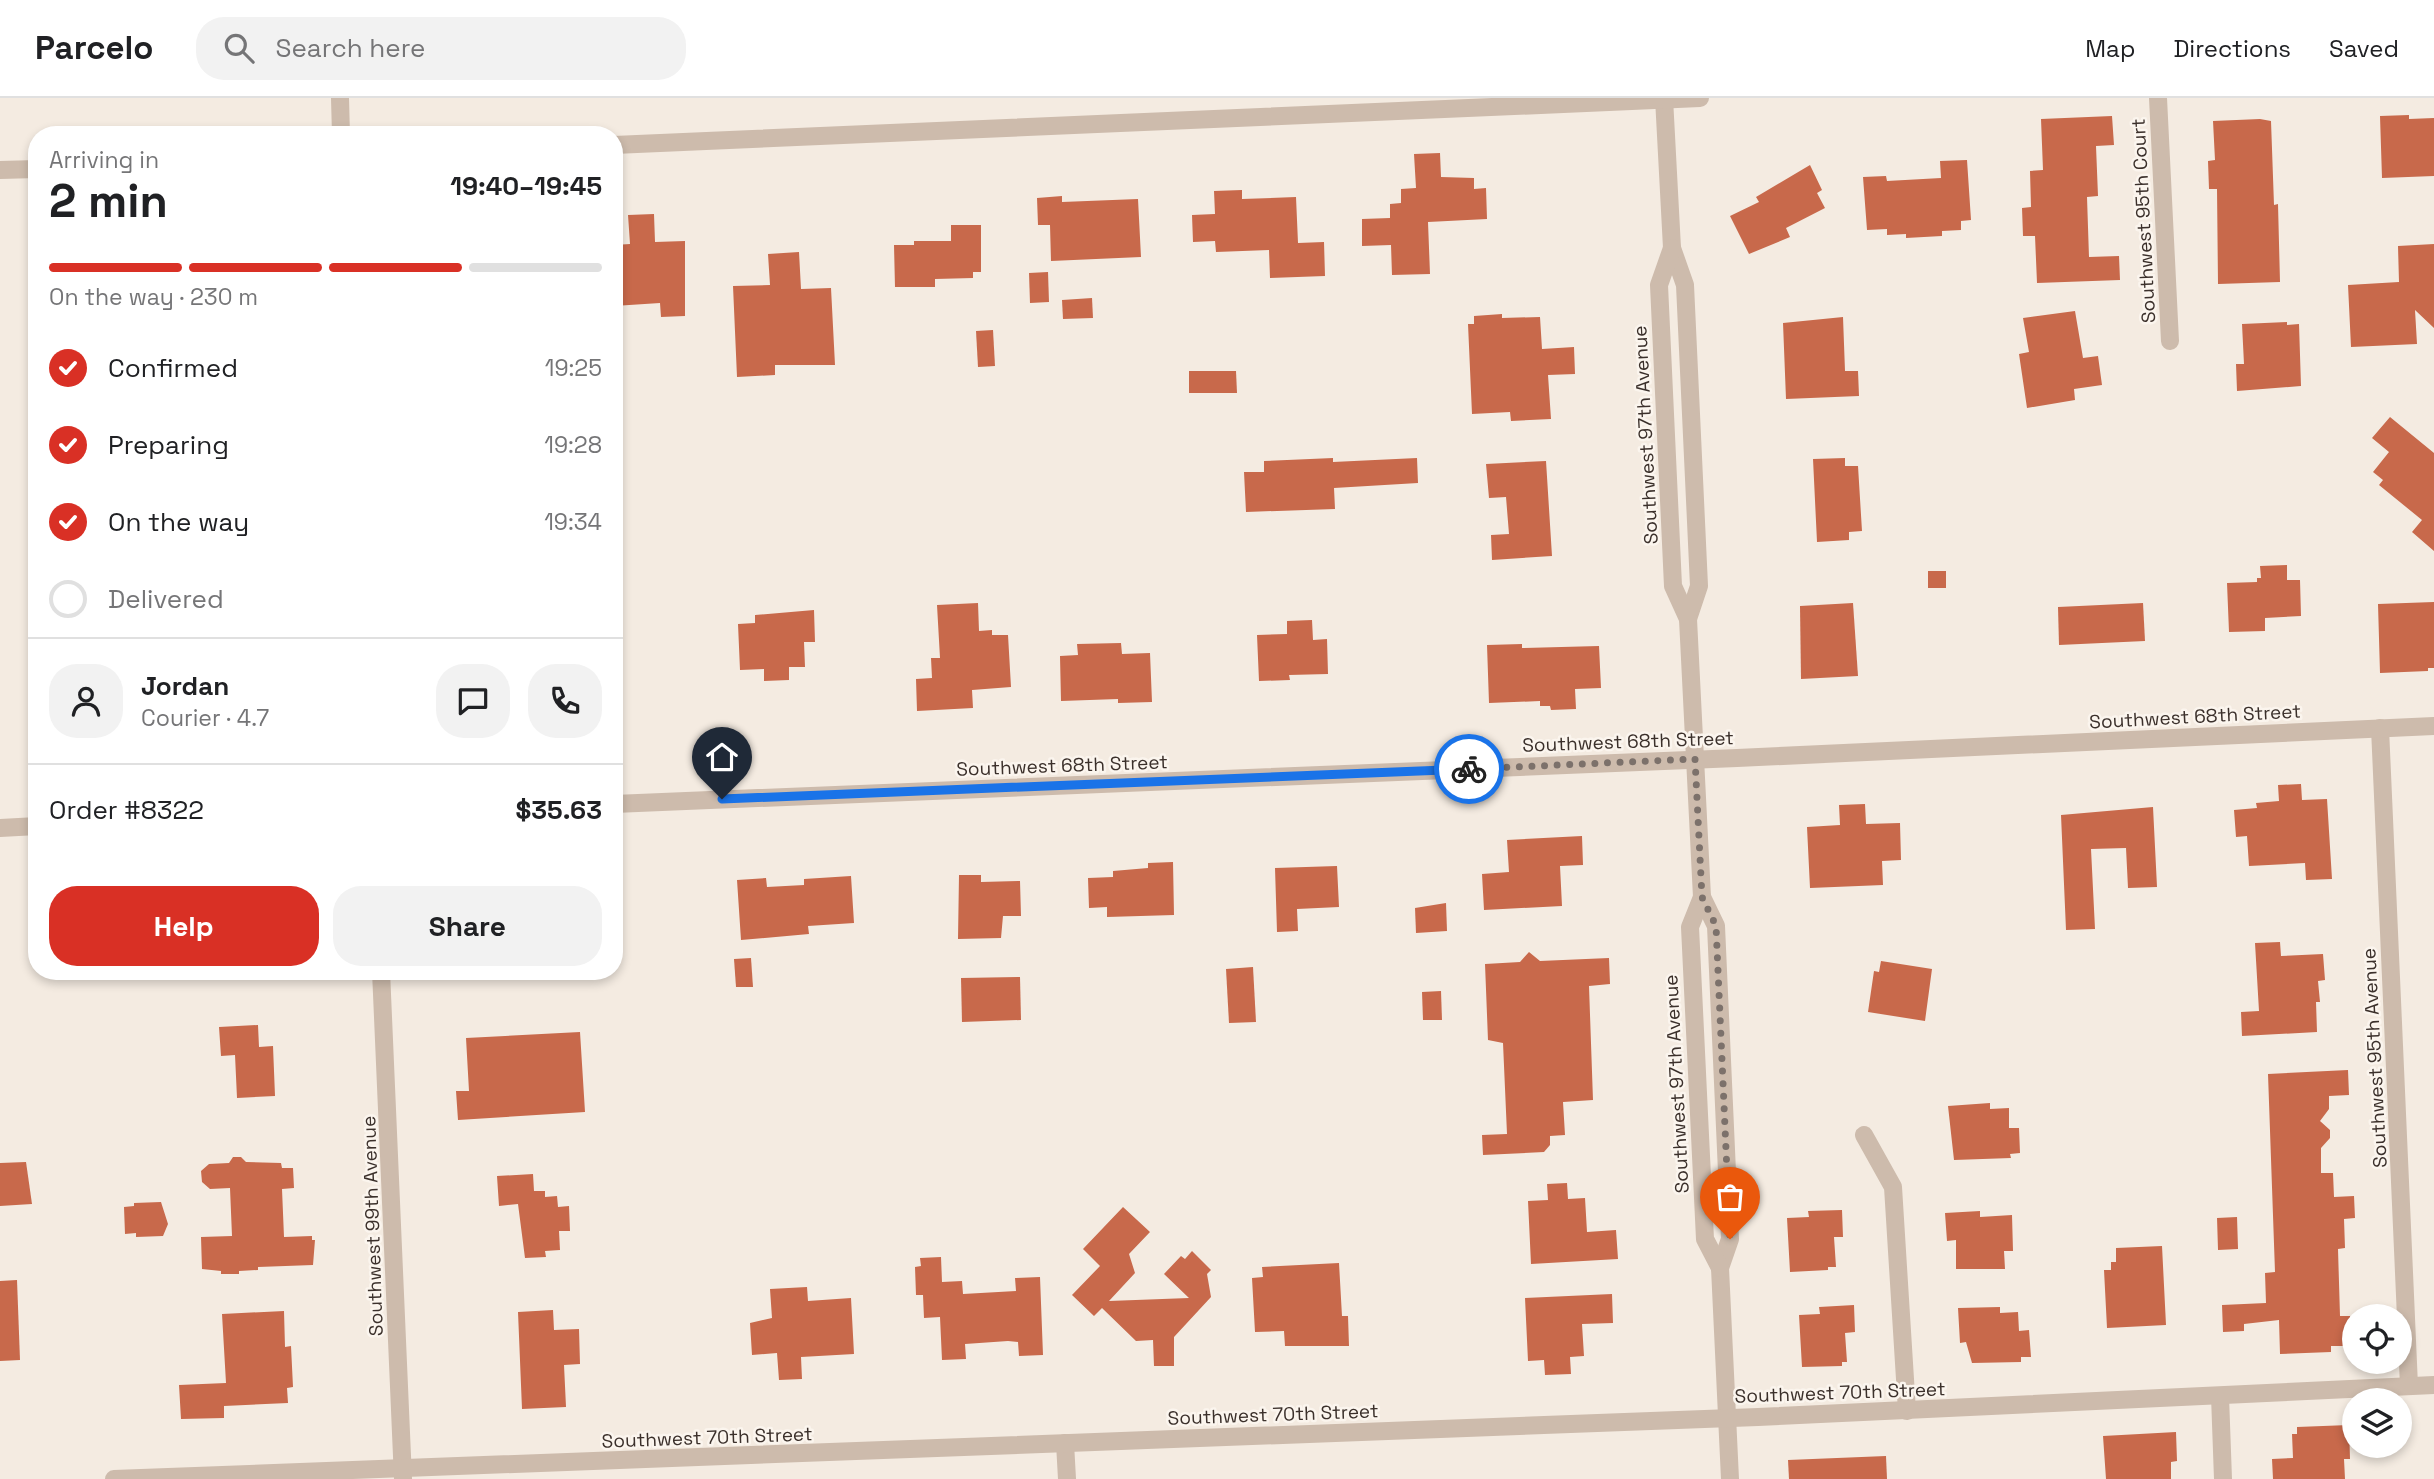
<!DOCTYPE html>
<html lang="en">
<head>
<meta charset="utf-8">
<style>
  body { margin:0; font-family:"Space Grotesk",sans-serif; background:#f2f2f2; color:#202124; height:100vh; display:flex; flex-direction:column; font-size:26px; white-space:nowrap }
  * { box-sizing:border-box; margin:0 }
  p { font-size:23px; color:#757577 }
  .icon { flex:none; width:38px; height:38px; fill:none; stroke:currentColor; stroke-width:2; stroke-linecap:round; stroke-linejoin:round }
  .map { position:relative; flex:1; overflow:hidden }
  .side { position:absolute; left:28px; top:28px; width:595px; height:854px; display:flex; flex-direction:column; background:#fff; border-radius:28px; box-shadow:0 4px 10px #0003 }
  .side>* { flex:none }
  .tools { position:absolute; left:2342px; top:1206px; display:grid; gap:14px }
  .tools a { display:grid; place-items:center; width:70px; height:70px; border-radius:50%; background:#fff; box-shadow:0 4px 10px #0003; font-size:35px }
  .pin { position:absolute; display:grid; place-items:center; width:60px; height:60px; color:#fff; margin:-72px -30px; border-radius:50% 50% 50% 0; rotate:-45deg; box-shadow:0 0 7px #0007 }
  .pin .icon { rotate:45deg }
  .courier { position:absolute; display:grid; place-items:center; width:70px; height:70px; margin:-35px; border:5px solid #1a73e8; border-radius:50%; background:#fff; color:#222; box-shadow:0 2px 9px #0007 }
  .headline em { font-style:normal; font-weight:700 }
  .headline div { display:flex; flex-direction:column-reverse }
  .headline { display:flex; align-items:center; justify-content:space-between; height:119px; padding:0 21px }
  h1 { font-size:46px; font-weight:700; line-height:52px }
  .bar { display:grid; grid-template-columns:repeat(4,1fr); gap:10px 7px; align-content:center; height:84px; padding:0 21px }
  .bar i { height:9px; border-radius:5px; background:#e0e0e0 }
  .bar .current { background:#d93025 }
  .bar p { grid-column:span 4 }
  .line { display:flex; align-items:center; gap:18px; padding:0 21px; border-top:2px solid #e0e0e0 }
  .line div { flex:1 }
  .round { display:grid; place-items:center; flex:none; width:74px; height:74px; border-radius:28px; background:#f2f2f2 }
  ol { padding:0 21px; list-style:none }
  li { display:flex; align-items:center; gap:21px; height:77px }
  li p { margin-inline-start:auto }
  li .icon { padding:7px; border-radius:50%; background:#d93025; color:#fff; stroke-width:4 }
  li:last-child { color:#757577 }
  li i { width:38px; height:38px; border:4px solid #e0e0e0; border-radius:50% }
  .primary-button { display:flex; gap:14px; margin-top:auto; padding:14px 21px }
  .primary-button a { flex:1; height:80px; border-radius:28px; background:#d93025; color:#fff; font-size:28px; font-weight:700; line-height:80px; text-align:center }
  .primary-button a+a { background:#f2f2f2; color:#202124 }
  header { display:flex; align-items:center; gap:42px; box-sizing:border-box; height:98px; padding:0 35px; background:#fff; border-bottom:2px solid #e0e0e0 }
  header strong { font-size:33px }
  nav { display:flex; gap:38px; margin-inline-start:auto; font-size:24px }
  .search { width:490px; height:63px; background:#f2f2f2; display:flex; align-items:center; gap:18px; box-sizing:border-box; padding:0 24px; border-radius:28px; color:#757577; font-size:26px }
  .map>svg:first-child { display:block }
  .building { fill:#c8694b }
  .lines { fill:none; stroke-linecap:round; stroke-linejoin:round }
  .minor { stroke:#cdbbac; stroke-width:18 }
  .done { stroke:#7c716b; stroke-width:7; stroke-dasharray:0 12.6 }
  .route { stroke:#1a73e8; stroke-width:9 }
  .labels { text-anchor:middle; stroke-width:5; stroke-linejoin:round; paint-order:stroke }
  .street-label { font-size:19px; fill:#3b302b; stroke:#fbf5ee }
</style>
</head>
<body>
<header>
<strong>Parcelo</strong>
<div class="search"><svg class="icon" aria-label="search" viewBox="0 0 24 24"><circle cx="10" cy="10" r="6"/><path d="M15 15l6 6"/></svg>Search here</div>
<nav><a>Map</a><a>Directions</a><a>Saved</a></nav>
</header>
<div class="map">
<svg width="2434" height="1381" viewBox="0 0 2434 1381">
  <rect width="100%" height="100%" fill="#f4ebe1"/>
  <g class="building">
    <path d="M2409,17V21L2434,20V78L2382,80L2380,18Z"/>
    <path d="M2112,18L2114,47L2096,48L2098,98L2087,99L2089,159L2119,158L2120,182L2037,185L2035,138H2023L2022,110L2031,109L2030,73L2043,72L2041,21Z"/>
    <path d="M2260,21L2271,23L2274,107L2278,106L2280,184L2218,186L2217,91H2209L2208,63L2215,62L2213,23Z"/>
    <path d="M1440,55L1441,79L1474,80V91L1486,90L1487,121L1428,124L1430,176L1392,177L1391,147L1362,148V121L1390,120V106L1401,105V91L1416,90L1414,56Z"/>
    <path d="M1967,62L1971,122L1961,123V132L1942,133V138L1906,140V136L1887,137V131L1867,132L1863,79L1886,78L1887,83L1941,80L1940,63Z"/>
    <path d="M1810,67L1822,92L1817,95L1825,110L1786,130L1790,139L1749,156L1730,118L1759,104L1756,99Z"/>
    <path d="M1242,92V101L1296,99L1298,145L1324,144L1325,178L1270,180L1269,152L1216,154L1215,143L1193,144L1192,117L1215,116L1214,93Z"/>
    <path d="M1062,98V104L1138,101L1141,159L1051,163L1050,127H1038L1037,100Z"/>
    <path d="M654,116L655,144L685,143V218L661,219L660,205L614,208V147L630,146L628,117Z"/>
    <path d="M951,127H981V174H973V180L935,181V189H895L894,147H914V143H951Z"/>
    <path d="M2434,146V230L2415,212L2417,246L2351,249L2348,187L2399,184L2398,148Z"/>
    <path d="M799,154L801,191L831,190L835,267H775V277L737,279L733,188L770,187L768,156Z"/>
    <path d="M1048,174L1049,204L1030,205L1029,175Z"/>
    <path d="M1092,200L1093,220L1063,221L1062,202Z"/>
    <path d="M2075,213L2083,260L2098,258L2102,287L2074,291L2075,302L2027,310L2019,256L2029,254L2023,220Z"/>
    <path d="M1502,216V220L1540,219L1542,251L1574,249L1575,276L1548,277L1551,321L1511,323L1510,314L1472,316L1468,226H1474V218Z"/>
    <path d="M1843,219L1845,273H1858L1859,298L1786,301L1783,225Z"/>
    <path d="M2287,224V227L2299,226L2301,288L2237,293L2236,266H2244L2242,226Z"/>
    <path d="M993,232L995,268L978,269L976,233Z"/>
    <path d="M1189,273H1236L1237,295H1189Z"/>
    <path d="M2390,319L2434,355V453L2412,434L2422,422L2379,387L2383,382L2373,374L2389,354L2372,340Z"/>
    <path d="M1333,360V364L1417,360L1418,385L1334,390L1335,411L1246,414L1244,374H1264V363Z"/>
    <path d="M1845,360V368H1858L1862,433L1849,434V442L1817,444L1813,361Z"/>
    <path d="M1546,363L1552,458L1492,462L1491,437L1509,436L1506,399L1489,400L1486,366Z"/>
    <path d="M2287,467V482H2300L2301,518L2265,520V533L2229,534L2227,485L2257,484V480H2261L2260,468Z"/>
    <rect x="1928" y="473" width="18" height="17"/>
    <path d="M2434,504V570H2428V573L2380,575L2378,506Z"/>
    <path d="M978,505L979,533L992,532V537H1008L1011,589L972,592L973,610L917,613L916,581L932,580L931,560H940L937,507Z"/>
    <path d="M1853,505L1858,578L1801,581L1800,508Z"/>
    <path d="M2143,505L2145,543L2059,547L2058,509Z"/>
    <path d="M814,512L815,544H804L805,569H789V582L764,583V571L740,572L738,526L755,525V517Z"/>
    <path d="M1312,522L1313,542L1327,541L1328,576L1289,577L1290,582L1259,583L1257,537L1287,536V523Z"/>
    <path d="M1121,545L1122,556L1150,555L1152,604L1118,605V601L1061,603L1060,558L1078,557L1077,546Z"/>
    <path d="M1522,546V550L1599,548L1601,590L1575,591L1576,611L1551,612L1550,608H1540V603L1489,605L1487,547Z"/>
    <path d="M2301,686L2302,702L2327,701L2332,781L2306,782L2305,765L2249,768L2247,738L2236,739L2234,712L2257,710L2256,705L2279,703L2278,687Z"/>
    <path d="M1865,706L1866,726L1900,725L1901,762L1882,763L1883,787L1810,790L1807,729L1840,727L1839,707Z"/>
    <path d="M2153,709L2157,789L2128,790L2126,750L2091,751L2095,831L2066,832L2061,717Z"/>
    <path d="M1582,738L1583,767L1560,768L1562,808L1484,812L1482,776L1509,774L1507,742Z"/>
    <path d="M1173,764L1174,817L1107,819V809L1089,810L1088,780L1113,779V773L1148,770V765Z"/>
    <path d="M1337,768L1339,809L1297,811L1298,833L1277,834L1275,770Z"/>
    <path d="M959,777H981V784L1020,783L1021,818H1003L1001,840L958,841Z"/>
    <path d="M851,778L854,825L808,828L809,836L741,842L737,782L766,780L767,789L804,787V781Z"/>
    <path d="M1446,805L1447,833L1416,835L1415,810Z"/>
    <path d="M2280,844L2281,858L2323,856L2325,882L2318,883L2320,904H2316L2317,934L2242,938L2241,914L2259,913L2255,845Z"/>
    <path d="M1529,854L1540,863L1609,860L1610,886L1589,888L1593,1002L1563,1004L1565,1037L1550,1038V1047L1544,1054L1483,1057L1482,1037L1507,1036L1503,945L1488,942L1485,866L1520,864Z"/>
    <path d="M751,860L753,889H736L734,861Z"/>
    <path d="M1881,863L1932,871L1925,923L1868,914L1874,873L1879,874Z"/>
    <path d="M1253,869L1256,924L1229,925L1226,871Z"/>
    <path d="M1020,879L1021,922L962,924L961,880Z"/>
    <path d="M1441,893L1442,922H1423L1422,894Z"/>
    <path d="M258,927L259,949L273,948L275,998L237,1000L235,957L221,958L219,929Z"/>
    <path d="M580,934L585,1014L458,1022L456,993H469L466,940Z"/>
    <path d="M2348,972L2349,997L2329,998V1011L2320,1023L2330,1032V1040L2321,1050V1075H2333L2334,1099L2354,1098L2355,1120L2344,1121L2345,1150L2338,1151L2340,1218H2350L2351,1248H2331V1254L2280,1256L2279,1222L2244,1226V1233L2223,1234L2222,1207L2266,1205L2265,1175L2275,1174L2268,976Z"/>
    <path d="M1990,1005V1011L2009,1010V1030H2019L2020,1055L2010,1056L2011,1060L1954,1062L1948,1008Z"/>
    <path d="M233,1059H241L246,1064L281,1065L282,1070H293L294,1090L282,1091L284,1139L312,1138V1142H315L313,1167L258,1169V1172L239,1173V1176H221V1173L202,1171L201,1139L232,1138L230,1090L210,1091L202,1084L201,1073L209,1066L229,1065Z"/>
    <path d="M26,1064L32,1106L0,1108V1065Z"/>
    <path d="M533,1076L534,1093H545V1099L557,1098L558,1109L569,1108L570,1133H559L560,1152L545,1153L546,1159L525,1160L518,1106L499,1108L497,1078Z"/>
    <path d="M1567,1085L1568,1101L1585,1100L1587,1134L1616,1132L1618,1161L1531,1166L1528,1103L1548,1102L1547,1086Z"/>
    <path d="M161,1104L168,1126L163,1138L136,1139V1135L125,1136L124,1109L134,1108V1105Z"/>
    <path d="M1123,1109L1150,1134L1129,1156L1135,1175L1109,1203L1189,1200L1164,1176L1181,1158L1185,1161L1192,1153L1211,1172L1207,1176L1211,1199L1174,1239V1268H1154L1153,1242L1136,1243L1102,1210L1094,1218L1072,1197L1100,1168L1083,1151Z"/>
    <path d="M1842,1112L1843,1139H1834L1836,1169H1828V1172L1790,1174L1787,1120L1809,1119L1808,1113Z"/>
    <path d="M1980,1113V1119L2012,1117L2013,1153H2004L2005,1171H1956V1142L1947,1143L1945,1115Z"/>
    <path d="M2237,1119L2238,1151L2218,1152L2217,1120Z"/>
    <path d="M2162,1148L2166,1227L2107,1230L2104,1172H2111V1164H2116V1150Z"/>
    <path d="M941,1159L942,1184L962,1183L963,1196L1016,1193L1015,1180L1040,1179L1043,1257L1019,1258L1018,1244L1008,1243L965,1246L966,1261L942,1262L940,1219L924,1220L923,1197H916L915,1169L921,1168L920,1160Z"/>
    <path d="M1339,1165L1342,1218H1348L1349,1248H1285L1284,1233L1255,1234L1252,1180L1263,1179L1262,1169Z"/>
    <path d="M17,1182L20,1262L0,1263V1183Z"/>
    <path d="M807,1189L808,1203L851,1200L854,1256L801,1259L802,1281L779,1282L777,1255L752,1257L750,1225L772,1220L770,1191Z"/>
    <path d="M1612,1196L1613,1225L1582,1226L1584,1258L1570,1259L1571,1276L1545,1277L1544,1262L1528,1263L1525,1200Z"/>
    <path d="M1854,1207L1855,1234L1845,1235L1847,1264H1842V1268L1802,1269L1799,1217L1820,1216L1819,1209Z"/>
    <path d="M2000,1209V1215L2018,1214L2019,1233L2029,1232L2031,1259H2021V1264L1972,1265L1966,1244L1960,1245L1958,1210Z"/>
    <path d="M553,1212L554,1232L579,1231L580,1266L564,1267L566,1309L522,1311L518,1214Z"/>
    <path d="M284,1213L285,1249L291,1248L293,1289L287,1290L288,1305L224,1308V1320L181,1321L179,1287L226,1285L222,1216Z"/>
    <path d="M2349,1327L2350,1361H2344L2345,1381H2273L2272,1361L2293,1360L2292,1336H2297V1329Z"/>
    <path d="M2176,1334L2177,1363L2171,1364V1381H2106L2103,1338Z"/>
    <path d="M1886,1358L1887,1381H1789L1788,1362Z"/>
  </g>
  <g class="lines">
    <g class="minor">
      <path d="M340,0L341,37"/>
      <path d="M1664,0L1672,150L1685,187L1699,488L1688,521"/>
      <path d="M2158,0L2170,243"/>
      <path d="M614,47L1700,0"/>
      <path d="M0,72L37,71"/>
      <path d="M1672,150L1659,187L1673,488L1688,521L1702,799L1716,828L1730,1141L1720,1170L1730,1381"/>
      <path d="M2380,630L2409,1288"/>
      <path d="M614,706L1737,660L2434,628"/>
      <path d="M0,730L37,728"/>
      <path d="M1702,799L1690,829L1705,1141L1720,1170"/>
      <path d="M381,873L403,1381"/>
      <path d="M1864,1037L1893,1089L1907,1313"/>
      <path d="M2220,1298L2223,1381"/>
      <path d="M1065,1345L1067,1381"/>
      <path d="M114,1381L1758,1319L2434,1287"/>
    </g>
  </g>
  <g class="lines">
    <path class="done" d="M1469,671L1695,661L1702,799L1716,828L1730,1141"/>
    <path class="route" d="M722,701L1469,671"/>
  </g>
  <g class="labels">
    <g class="street-label">
      <text transform="translate(2143 123) rotate(-93)" y="7">Southwest 95th Court</text>
      <text transform="translate(1645 337) rotate(-93)" y="7">Southwest 97th Avenue</text>
      <text transform="translate(2195 618) rotate(-3)" y="7">Southwest 68th Street</text>
      <text transform="translate(1628 643) rotate(-2)" y="7">Southwest 68th Street</text>
      <text transform="translate(1062 667) rotate(-2)" y="7">Southwest 68th Street</text>
      <text transform="translate(2374 960) rotate(-93)" y="7">Southwest 95th Avenue</text>
      <text transform="translate(1676 986) rotate(-93)" y="7">Southwest 97th Avenue</text>
      <text transform="translate(372 1128) rotate(-92)" y="7">Southwest 99th Avenue</text>
      <text transform="translate(1840 1294) rotate(-2)" y="7">Southwest 70th Street</text>
      <text transform="translate(1273 1316) rotate(-2)" y="7">Southwest 70th Street</text>
      <text transform="translate(707 1339) rotate(-2)" y="7">Southwest 70th Street</text>
    </g>
  </g>
</svg>
<div class="tools">
<a><svg class="icon" aria-label="locate" viewBox="0 0 24 24"><circle cx="12" cy="12" r="6"/><path d="M12 2v4M12 18v4M2 12h4M18 12h4"/></svg></a>
<a><svg class="icon" aria-label="layers" viewBox="0 0 24 24"><path d="M12 4l9 5-9 5-9-5zM3 14l9 5 9-5"/></svg></a>
</div>
<div class="pin" style="left:1730px;top:1141px;background:#ea580c"><svg class="icon" aria-label="bag" viewBox="0 0 24 24"><path d="M5 8h14l-1 12H6zM9 8a3 3 0 0 1 6 0"/></svg></div>
<div class="pin" style="left:722px;top:701px;background:#1f2937"><svg class="icon" aria-label="home" viewBox="0 0 24 24"><path d="M3 11l9-7 9 7M6 9v11h12V9"/></svg></div>
<div class="courier" style="left:1469px;top:671px"><svg class="icon" aria-label="bike" viewBox="0 0 24 24"><circle cx="6" cy="16" r="4"/><circle cx="18" cy="16" r="4"/><path d="M6 16l4-8h5l3 8M10 8l3 8H6M13 5h3"/></svg></div>
<section class="side">
<div class="headline"><div><h1>2 min</h1><p>Arriving in</p></div><em>19:40–19:45</em></div>
<div class="bar"><i class="current"></i><i class="current"></i><i class="current"></i><i></i><p>On the way · 230 m</p></div>
<ol>
<li><svg class="icon" aria-label="check" viewBox="0 0 24 24"><path d="M5 12l5 5 9-10"/></svg>Confirmed<p>19:25</p></li>
<li><svg class="icon" aria-label="check" viewBox="0 0 24 24"><path d="M5 12l5 5 9-10"/></svg>Preparing<p>19:28</p></li>
<li><svg class="icon" aria-label="check" viewBox="0 0 24 24"><path d="M5 12l5 5 9-10"/></svg>On the way<p>19:34</p></li>
<li><i></i>Delivered</li>
</ol>
<div class="line" style="height:126px"><a class="round"><svg class="icon" aria-label="person" viewBox="0 0 24 24"><circle cx="12" cy="8" r="4"/><path d="M4 21q1-7 8-7t8 7"/></svg></a><div><b>Jordan</b><p>Courier · 4.7</p></div><a class="round"><svg class="icon" aria-label="chat" viewBox="0 0 24 24"><path d="M4 5h16v11H9l-5 4z"/></svg></a><a class="round"><svg class="icon" aria-label="phone" viewBox="0 0 24 24"><path d="M5 4h4l2 5-3 2q2 4 5 5l2-3 5 2v4C11 20 4 13 5 4z"/></svg></a></div>
<div class="line" style="height:91px"><div>Order #8322</div><b>$35.63</b></div>
<div class="primary-button"><a>Help</a><a>Share</a></div>
</section>
</div>
</body>
</html>
